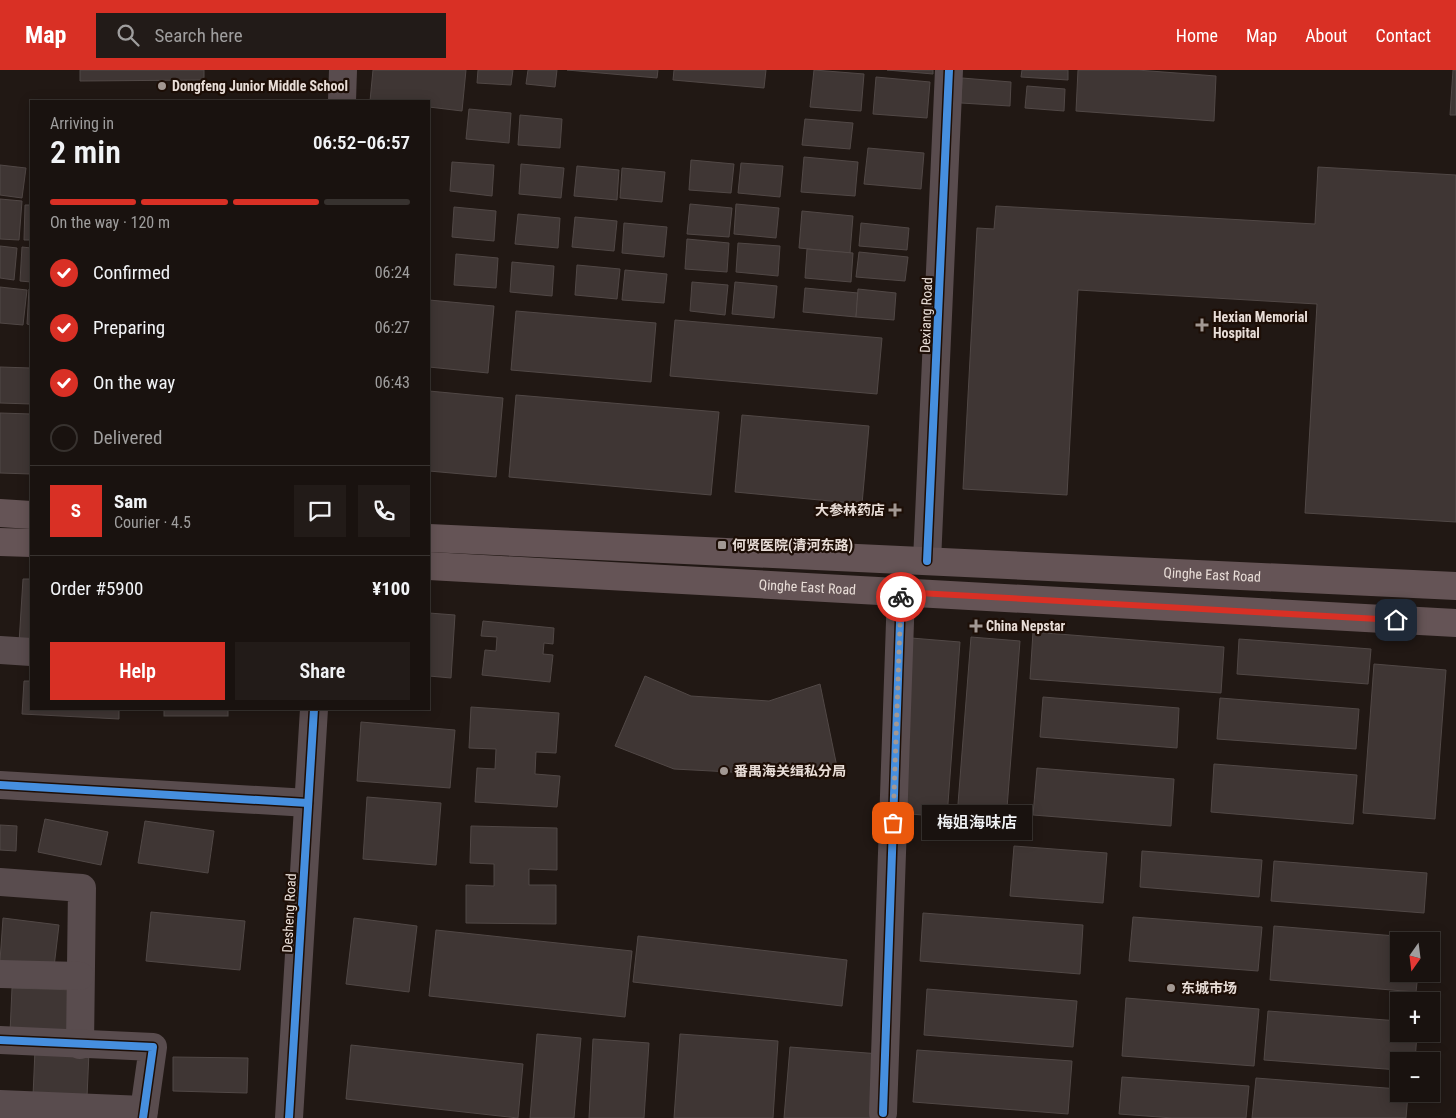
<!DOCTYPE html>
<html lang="en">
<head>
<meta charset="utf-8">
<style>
  body { margin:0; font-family:"Roboto Condensed","Noto Sans SC",sans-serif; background:#221b18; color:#f1f3f6; height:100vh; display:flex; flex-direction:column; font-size:19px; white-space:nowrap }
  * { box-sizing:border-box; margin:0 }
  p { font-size:16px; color:#9f9e9e }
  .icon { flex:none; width:28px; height:28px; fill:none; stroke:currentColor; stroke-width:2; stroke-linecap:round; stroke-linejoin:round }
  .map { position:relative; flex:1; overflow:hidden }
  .side { position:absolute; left:30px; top:30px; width:400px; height:610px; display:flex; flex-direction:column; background:#19120f; border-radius:0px; box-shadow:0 2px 12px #0003,0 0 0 1px #37322f }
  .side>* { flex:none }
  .needle { width:32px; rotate:194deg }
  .buttons { position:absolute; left:1390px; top:862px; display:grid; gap:10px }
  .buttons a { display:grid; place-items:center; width:50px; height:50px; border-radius:0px; background:#19120f; box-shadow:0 2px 12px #0003,0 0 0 1px #37322f; font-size:25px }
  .pin { position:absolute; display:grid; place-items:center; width:42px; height:42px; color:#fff; margin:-21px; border-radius:10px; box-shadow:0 2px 8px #0006 }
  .courier { position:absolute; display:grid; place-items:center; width:50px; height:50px; margin:-25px; border:4px solid #d93025; border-radius:50%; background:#fff; color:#222; box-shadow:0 1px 6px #0007 }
  .bubble { position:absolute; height:35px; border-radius:0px; background:#19120f; box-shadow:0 2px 12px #0003,0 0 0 1px #37322f; font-size:16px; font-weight:600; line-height:35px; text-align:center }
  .overview em { font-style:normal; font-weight:600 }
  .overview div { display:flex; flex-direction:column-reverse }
  .overview { display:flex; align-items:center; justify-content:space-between; height:85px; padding:0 20px }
  h1 { font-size:32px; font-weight:600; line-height:38px }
  .bar { display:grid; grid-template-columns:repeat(4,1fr); gap:8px 5px; align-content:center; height:60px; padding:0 20px }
  .bar i { height:6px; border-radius:4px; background:#37322f }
  .bar .on { background:#d93025 }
  .bar p { grid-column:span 4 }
  .line { display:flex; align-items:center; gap:12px; padding:0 20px; border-top:1px solid #37322f }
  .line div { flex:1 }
  .round { display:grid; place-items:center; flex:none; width:52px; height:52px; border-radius:0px; background:#221b18 }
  ol { padding:0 20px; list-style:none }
  li { display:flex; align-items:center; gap:15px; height:55px }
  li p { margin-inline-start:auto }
  li .icon { padding:5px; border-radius:50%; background:#d93025; color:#fff; stroke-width:4 }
  li:last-child { color:#9f9e9e }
  li i { width:28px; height:28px; border:2px solid #37322f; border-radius:50% }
  .action { display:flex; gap:10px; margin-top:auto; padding:10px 20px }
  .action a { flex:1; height:58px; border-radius:0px; background:#d93025; color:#fff; font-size:20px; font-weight:600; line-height:58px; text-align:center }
  .action a+a { background:#221b18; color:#f1f3f6 }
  header { display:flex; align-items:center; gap:30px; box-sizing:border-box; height:70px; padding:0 25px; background:#d93025; color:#fff }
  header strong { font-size:24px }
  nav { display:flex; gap:28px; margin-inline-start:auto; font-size:18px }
  .search { width:350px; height:45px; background:#221b18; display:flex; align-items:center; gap:12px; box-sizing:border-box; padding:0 18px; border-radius:0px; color:#9f9e9e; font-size:19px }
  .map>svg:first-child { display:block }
  .building { fill:#3f3634; stroke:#514846 }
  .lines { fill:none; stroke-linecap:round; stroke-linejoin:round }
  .minor { stroke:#594c4e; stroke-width:28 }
  .major { stroke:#655456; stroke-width:28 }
  .cycleway-casing { stroke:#1d0e06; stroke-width:11 }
  .cycleway { stroke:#468fdf; stroke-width:8 }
  .done { stroke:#a29893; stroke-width:5; stroke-dasharray:0 9 }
  .route { stroke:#d93025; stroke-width:6 }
  .poi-dot { fill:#a29893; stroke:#1d0e06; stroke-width:2 }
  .labels { text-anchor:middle; stroke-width:4.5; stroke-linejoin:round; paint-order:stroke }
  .poi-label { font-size:14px; font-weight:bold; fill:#e8ddd7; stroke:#1d0e06; text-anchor:start }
  .street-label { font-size:14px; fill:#e8ddd7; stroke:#1d0e06 }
</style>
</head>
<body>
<header>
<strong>Map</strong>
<div class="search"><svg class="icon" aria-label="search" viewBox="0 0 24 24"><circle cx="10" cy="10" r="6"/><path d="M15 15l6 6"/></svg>Search here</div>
<nav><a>Home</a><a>Map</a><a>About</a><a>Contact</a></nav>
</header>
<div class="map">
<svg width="1456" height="1048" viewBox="0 0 1456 1048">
  <rect width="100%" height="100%" fill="#211814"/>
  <g class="building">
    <path d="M80,0H204V10L80,11Z"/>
    <path d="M373,0H466L462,41L429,37V31H370Z"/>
    <path d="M478,0H513L511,15L477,13Z"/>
    <path d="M528,0H557L555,17L526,14Z"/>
    <path d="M567,0H658L657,8Z"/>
    <path d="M674,0H766L764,18L673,10Z"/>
    <path d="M814,0L864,4L861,41L810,37Z"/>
    <path d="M887,0H933V4Z"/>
    <path d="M1022,0H1068V10L1021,7Z"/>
    <path d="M1078,0H1137L1216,6L1214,51L1076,41Z"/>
    <path d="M1453,0H1456V45H1450Z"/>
    <path d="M876,7L930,12L927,48L873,44Z"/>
    <path d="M962,8L1011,12L1010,36L961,33Z"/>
    <path d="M1027,16L1065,19L1064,41L1025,38Z"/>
    <path d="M469,39L511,43L509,73L466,69Z"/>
    <path d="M520,45L562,49L560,78L518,75Z"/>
    <path d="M805,49L853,53L850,79L802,75Z"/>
    <path d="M868,78L924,83L921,119L864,114Z"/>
    <path d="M804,87L858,92L855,126L801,122Z"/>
    <path d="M691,90L734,94L731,123L689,120Z"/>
    <path d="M452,92L494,95L492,126L450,121Z"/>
    <path d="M741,93L783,96L780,127L738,123Z"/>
    <path d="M521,94L564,98L561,128L519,124Z"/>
    <path d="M0,95L26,98L22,128L0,125Z"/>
    <path d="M577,96L619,100L617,130L574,126Z"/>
    <path d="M1318,97L1456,105V452L1305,443L1317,234L1078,220L1067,425L963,419L977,158L994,159L996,136L1315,154Z"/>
    <path d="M622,98L665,102L662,132L620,128Z"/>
    <path d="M0,129L22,131L19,170L0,169Z"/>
    <path d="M690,134L732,138L729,167L687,164Z"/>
    <path d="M736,134L779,138L776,168L734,164Z"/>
    <path d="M25,135H31V170H24Z"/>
    <path d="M454,137L496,141L494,171L452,167Z"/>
    <path d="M802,141L853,146L850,183L799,178Z"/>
    <path d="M518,144L560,148L558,178L515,174Z"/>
    <path d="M575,147L617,151L614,181L572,177Z"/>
    <path d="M624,153L667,157L664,187L622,183Z"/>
    <path d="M861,153L909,158L907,180L859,176Z"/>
    <path d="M687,169L729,173L727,202L685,199Z"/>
    <path d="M738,173L780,176L778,206L736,202Z"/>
    <path d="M0,176L17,178L14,210L0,208Z"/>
    <path d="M22,177L31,178V212L20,211Z"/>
    <path d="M807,179L853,183L851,212L805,208Z"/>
    <path d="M859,182L908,187L905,211L856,207Z"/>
    <path d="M456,184L498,188L496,218L454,215Z"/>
    <path d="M512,192L554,196L552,226L510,222Z"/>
    <path d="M577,195L620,199L617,229L575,225Z"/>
    <path d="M625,200L667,204L664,233L622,230Z"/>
    <path d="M692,212L728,215L725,245L690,241Z"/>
    <path d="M735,212L777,216L774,248L732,244Z"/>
    <path d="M0,217L27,220L23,255L0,253Z"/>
    <path d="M805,218L858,223L856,247L803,242Z"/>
    <path d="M29,219H31V255L27,254Z"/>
    <path d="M858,219L896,223L894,250L856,247Z"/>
    <path d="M429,230L494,236L488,303L429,297Z"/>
    <path d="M516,241L656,253L651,312L511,300Z"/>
    <path d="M675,250L882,268L877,324L670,306Z"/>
    <path d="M0,297L31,298V334L0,333Z"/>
    <path d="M429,321L503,328L496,407L429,401Z"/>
    <path d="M516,325L719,342L711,425L509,407Z"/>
    <path d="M0,343L31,344V404L0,403Z"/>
    <path d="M742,345L869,356L862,434L735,422Z"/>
    <path d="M23,509H31V573H19Z"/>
    <path d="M429,543L455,545L451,608L429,606Z"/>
    <path d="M483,551L554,558L553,574L544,573L543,584L553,585L550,612L482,605L485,580L496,581L497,567L481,566Z"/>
    <path d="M1033,562L1224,577L1221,623L1030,609Z"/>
    <path d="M971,567L1020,571L1006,751L957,747Z"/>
    <path d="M911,568L960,572L947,747L898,743Z"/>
    <path d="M1239,569L1371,579L1368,614L1237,604Z"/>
    <path d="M1374,594L1446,600L1435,749L1363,743Z"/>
    <path d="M645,606L691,626L769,631L820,614L837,697L787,705L674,699L615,676Z"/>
    <path d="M24,611H31V639H119V649L22,644Z"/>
    <path d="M1043,627L1179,638L1177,678L1040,667Z"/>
    <path d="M1220,628L1359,639L1356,679L1217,669Z"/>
    <path d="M471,637L559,643L556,683L536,682L535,704L560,706L557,737L475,732L477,698L495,699L496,679L469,678Z"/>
    <rect x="164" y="639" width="64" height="7"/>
    <path d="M361,652L455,660L450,718L357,711Z"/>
    <path d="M1214,694L1357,705L1353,754L1211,742Z"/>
    <path d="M1037,698L1174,709L1171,756L1033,745Z"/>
    <path d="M367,727L441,733L436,795L363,789Z"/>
    <path d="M45,749L108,762L101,795L38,782Z"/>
    <path d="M145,751L214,761L208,803L138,793Z"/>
    <path d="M0,755L17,756L16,781L0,780Z"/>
    <path d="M471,756L557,758V800L529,799V815H556V854L466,853V815L494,816V794L470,793Z"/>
    <path d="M1014,776L1107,783L1103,833L1010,826Z"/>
    <path d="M1142,781L1262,790L1259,827L1140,817Z"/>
    <path d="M1274,791L1427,803L1424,843L1271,831Z"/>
    <path d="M151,842L245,851L240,900L146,891Z"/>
    <path d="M923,843L1083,855L1080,904L920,891Z"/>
    <path d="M1133,847L1262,857L1258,901L1129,891Z"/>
    <path d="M3,848L59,855L54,897L0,891Z"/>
    <path d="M354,848L417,856L409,922L346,914Z"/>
    <path d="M1274,856L1420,868V871H1399V904H1418L1416,922L1270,910Z"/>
    <path d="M436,860L632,881L625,947L429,926Z"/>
    <path d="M638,866L847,890L842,936L633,912Z"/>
    <path d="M12,918L76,920L74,966L10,963Z"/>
    <path d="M927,919L1077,931L1073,977L924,965Z"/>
    <path d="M1126,928L1259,939L1254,996L1122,986Z"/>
    <path d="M1268,941L1399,951V964H1417L1415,991H1399V1000L1264,990Z"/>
    <path d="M537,964L581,968L574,1048H530Z"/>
    <path d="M680,964L778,971L773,1048H674Z"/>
    <path d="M593,969L649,973L644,1048H589Z"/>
    <path d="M351,975L523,994L518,1048L346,1029Z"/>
    <path d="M790,977L880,984L875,1048H784Z"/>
    <path d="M35,980L89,982L87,1027L33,1026Z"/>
    <path d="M917,980L1072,991L1068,1044L913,1032Z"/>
    <path d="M173,987L248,988L247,1023L173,1021Z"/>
    <path d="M1122,1007L1249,1016L1246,1048H1173L1119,1044Z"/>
    <path d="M1256,1008L1399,1019V1024H1408L1406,1048H1252Z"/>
  </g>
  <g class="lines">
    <g class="minor">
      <path d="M342,31L343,0"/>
      <path d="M927,491L949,0"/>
      <path d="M0,580L31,582"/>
      <path d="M0,715L308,733"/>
      <path d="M0,812L82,818L80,975"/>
      <path d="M0,904L80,906"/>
      <path d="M0,970L153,977L143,1048"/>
      <path d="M0,1034L144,1040"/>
      <path d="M883,1043L901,523"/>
      <path d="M289,1048L314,639"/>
    </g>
    <g class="major">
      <path d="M0,443L31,445"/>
      <path id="s1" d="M429,468L1456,516"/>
      <path d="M0,472L31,473"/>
      <path id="s2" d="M429,496L1456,553"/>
    </g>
    <defs>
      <g id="cycleway">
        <path d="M927,491L949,0"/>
        <path d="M0,715L308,733"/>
        <path d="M0,970L153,977L143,1048"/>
        <path d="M883,1043L901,523"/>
        <path d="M289,1048L314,639"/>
      </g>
    </defs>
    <use href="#cycleway" class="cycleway-casing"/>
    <use href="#cycleway" class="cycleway"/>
  </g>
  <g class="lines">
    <path class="done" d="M893,753L901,527"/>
    <path class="route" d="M901,527V522L1396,550"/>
  </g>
  <g class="poi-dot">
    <circle cx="162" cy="16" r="5"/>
    <path d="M1199.5 247.5h5v5h5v5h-5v5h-5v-5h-5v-5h5z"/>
    <path d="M892.5 432.5h5v5h5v5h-5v5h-5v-5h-5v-5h5z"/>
    <rect x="717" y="470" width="10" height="10" rx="2.5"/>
    <path d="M973.5 548.5h5v5h5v5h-5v5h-5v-5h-5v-5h5z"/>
    <circle cx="724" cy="701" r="5"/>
    <circle cx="1171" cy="918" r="5"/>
  </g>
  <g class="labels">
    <g class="poi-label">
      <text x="172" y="21">Dongfeng Junior Middle School</text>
      <text x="1213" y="252">Hexian Memorial<tspan x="1213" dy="16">Hospital</tspan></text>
      <text x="885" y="445" text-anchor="end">大参林药店</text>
      <text x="732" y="480">何贤医院(清河东路)</text>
      <text x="986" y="561">China Nepstar</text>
      <text x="734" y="706">番禺海关缉私分局</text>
      <text x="1181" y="923">东城市场</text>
    </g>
    <g class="street-label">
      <text transform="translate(926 245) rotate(-88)" y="5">Dexiang Road</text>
      <text dy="5" stroke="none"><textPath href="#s1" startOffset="784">Qinghe East Road</textPath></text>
      <text dy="5" stroke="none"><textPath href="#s2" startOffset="379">Qinghe East Road</textPath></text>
      <text transform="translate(289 843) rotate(-87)" y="5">Desheng Road</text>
    </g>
  </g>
</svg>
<div class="buttons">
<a><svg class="needle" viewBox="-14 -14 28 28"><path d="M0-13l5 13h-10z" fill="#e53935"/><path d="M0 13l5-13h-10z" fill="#9f9e9e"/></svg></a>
<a>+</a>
<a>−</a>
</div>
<div class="pin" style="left:893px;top:753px;background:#ea580c"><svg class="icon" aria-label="bag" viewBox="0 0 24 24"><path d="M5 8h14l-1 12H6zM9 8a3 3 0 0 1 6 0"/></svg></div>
<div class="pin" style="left:1396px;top:550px;background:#1f2937"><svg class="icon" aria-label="home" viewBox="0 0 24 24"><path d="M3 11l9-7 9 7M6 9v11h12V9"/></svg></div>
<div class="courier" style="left:901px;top:527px"><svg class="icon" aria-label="bike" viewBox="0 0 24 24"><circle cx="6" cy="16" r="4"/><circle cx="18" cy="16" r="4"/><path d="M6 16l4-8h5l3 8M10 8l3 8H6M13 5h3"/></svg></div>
<div class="bubble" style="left:922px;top:735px;width:110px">梅姐海味店</div>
<section class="side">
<div class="overview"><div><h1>2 min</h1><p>Arriving in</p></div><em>06:52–06:57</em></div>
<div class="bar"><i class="on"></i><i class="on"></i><i class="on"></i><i></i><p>On the way · 120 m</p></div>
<ol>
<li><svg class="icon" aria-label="check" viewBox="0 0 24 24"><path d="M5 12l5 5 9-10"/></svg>Confirmed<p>06:24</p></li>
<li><svg class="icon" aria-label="check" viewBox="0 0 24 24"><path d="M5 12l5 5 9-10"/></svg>Preparing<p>06:27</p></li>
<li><svg class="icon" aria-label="check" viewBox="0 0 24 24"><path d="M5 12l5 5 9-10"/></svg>On the way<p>06:43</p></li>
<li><i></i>Delivered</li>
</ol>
<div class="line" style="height:90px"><b class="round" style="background:#d93025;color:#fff">S</b><div><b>Sam</b><p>Courier · 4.5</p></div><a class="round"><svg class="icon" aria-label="chat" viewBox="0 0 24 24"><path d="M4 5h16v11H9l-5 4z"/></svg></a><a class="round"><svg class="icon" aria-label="phone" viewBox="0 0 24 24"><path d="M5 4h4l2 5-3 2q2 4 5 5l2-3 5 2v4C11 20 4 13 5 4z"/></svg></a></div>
<div class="line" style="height:65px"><div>Order #5900</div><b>¥100</b></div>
<div class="action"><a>Help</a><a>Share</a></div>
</section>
</div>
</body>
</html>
